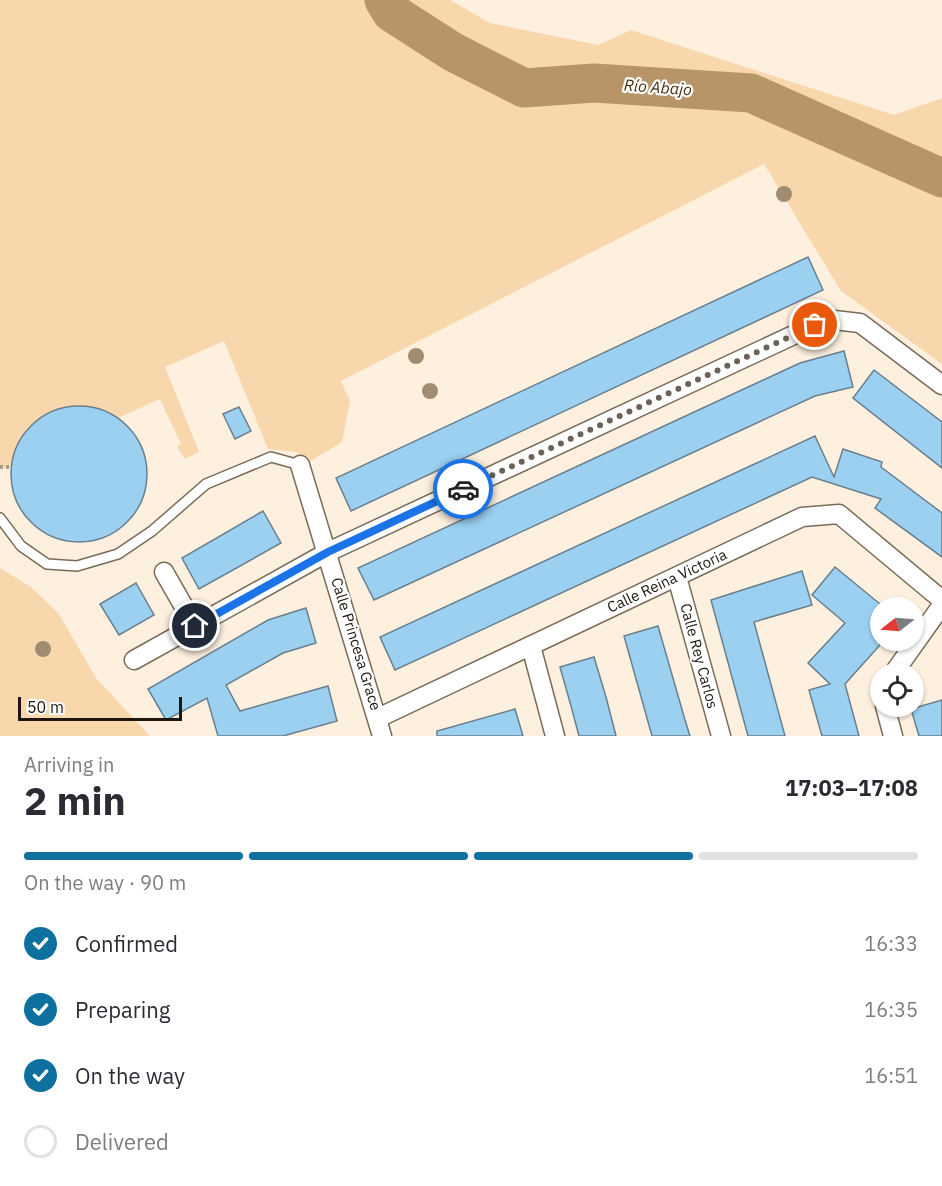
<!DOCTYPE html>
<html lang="en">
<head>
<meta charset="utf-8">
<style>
  body { margin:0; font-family:"IBM Plex Sans",sans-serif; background:#f2f2f3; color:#2b2b33; height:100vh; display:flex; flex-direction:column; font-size:22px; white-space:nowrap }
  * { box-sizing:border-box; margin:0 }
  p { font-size:20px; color:#7c7c81 }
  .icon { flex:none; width:33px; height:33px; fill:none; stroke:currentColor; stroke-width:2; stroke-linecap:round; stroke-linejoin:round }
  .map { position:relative; height:736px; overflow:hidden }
  .details { display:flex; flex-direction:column; background:#fff; flex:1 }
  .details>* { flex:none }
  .needle { width:39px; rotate:253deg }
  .fabs { position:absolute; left:870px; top:597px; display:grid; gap:12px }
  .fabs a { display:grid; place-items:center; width:54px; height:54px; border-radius:50%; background:#fff; box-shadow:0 2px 4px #0004; font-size:30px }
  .scale { position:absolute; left:18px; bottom:15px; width:164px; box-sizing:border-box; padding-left:6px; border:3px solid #1d1710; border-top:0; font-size:16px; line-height:21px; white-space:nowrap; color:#1d1710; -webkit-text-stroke:4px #fff; paint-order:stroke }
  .pin { position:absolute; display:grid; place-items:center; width:51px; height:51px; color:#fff; margin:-26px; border:3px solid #fff; border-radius:50%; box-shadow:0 2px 6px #0007 }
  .courier { position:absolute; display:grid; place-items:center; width:60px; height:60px; margin:-30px; border:4px solid #1a73e8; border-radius:50%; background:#fff; color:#222; box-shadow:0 2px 8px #0007 }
  .headline em { font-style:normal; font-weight:700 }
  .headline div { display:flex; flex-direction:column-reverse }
  .headline { display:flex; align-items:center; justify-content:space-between; height:102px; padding:0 24px }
  h1 { font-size:39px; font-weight:700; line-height:45px }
  .bar { display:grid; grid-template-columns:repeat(4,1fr); gap:9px 6px; align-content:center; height:72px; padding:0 24px }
  .bar i { height:8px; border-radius:4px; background:#e1e1e2 }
  .bar .current { background:#0e709e }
  .bar p { grid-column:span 4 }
  ol { padding:0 24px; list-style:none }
  li { display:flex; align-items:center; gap:18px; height:66px }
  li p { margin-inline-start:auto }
  li .icon { padding:6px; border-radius:50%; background:#0e709e; color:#fff; stroke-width:4 }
  li:last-child { color:#7c7c81 }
  li i { width:33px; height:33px; border:3px solid #e1e1e2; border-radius:50% }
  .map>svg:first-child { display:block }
  .green { fill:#f9d7ac }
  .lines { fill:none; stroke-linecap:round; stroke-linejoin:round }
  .river { stroke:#b79569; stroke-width:39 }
  .building { fill:#9bd0f1; stroke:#6a7f8d; stroke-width:1.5 }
  .lane-casing { stroke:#7a6b59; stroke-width:12 }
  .street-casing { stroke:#7a6b59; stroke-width:21 }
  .path { stroke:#a69c8f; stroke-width:4; stroke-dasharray:3 3; stroke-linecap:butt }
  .lane { stroke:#fff; stroke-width:9 }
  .street { stroke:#fff; stroke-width:18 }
  .tree { fill:#a08c71 }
  .done { stroke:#6b6358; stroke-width:6; stroke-dasharray:0 10.8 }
  .route { stroke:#1a73e8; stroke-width:8 }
  .labels { text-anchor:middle; stroke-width:4.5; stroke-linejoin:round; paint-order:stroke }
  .street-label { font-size:15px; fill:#1d1710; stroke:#fff }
  .water-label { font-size:16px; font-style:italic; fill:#472f0a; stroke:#fff }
</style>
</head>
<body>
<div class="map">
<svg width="942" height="736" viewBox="0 0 942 736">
  <rect width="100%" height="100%" fill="#fdf0df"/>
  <g class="green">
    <path d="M0,0H450L490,23L598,45L631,30L894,115L942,98V364L841,291L764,164L341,381L350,401L342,442L309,462L296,452L268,449L224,341L165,367L199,452L185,459L177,447L181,444L160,399L118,418C75,390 17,415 11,467L0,468Z"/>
    <path d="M0,568L31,587L59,614L96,678L150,736H0Z"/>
  </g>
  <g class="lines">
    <path class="river" d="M384,0L391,12L453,52L524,88L594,83L751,93L942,178"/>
  </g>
  <g class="building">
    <path d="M808,257L823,290L351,511L336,478Z"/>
    <path d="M844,351L853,387L815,396L374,600L358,568L800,363Z"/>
    <path d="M874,370L942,422V468L853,398Z"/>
    <circle cx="79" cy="474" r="68"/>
    <path d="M239,407L251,431L235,439L223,414Z"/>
    <path d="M815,436L834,477L843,449L882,462L881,467L942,513V557L875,508L881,499L812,477L395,670L380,637Z"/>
    <path d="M263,511L281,543L199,589L182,558Z"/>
    <path d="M835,567L880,604V645L845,684L859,736H822L809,690L830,684L808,663L845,623L812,595Z"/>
    <path d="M802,571L812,605L754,622L785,736H748L711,600Z"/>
    <path d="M136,583L154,615L119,635L100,604Z"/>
    <path d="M306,608L316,643L283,653L226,685L240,711L328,686L337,721L283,736H218L207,698L166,720L148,689L268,620Z"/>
    <path d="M658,626L685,720L690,736H652L624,636Z"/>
    <path d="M594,657L606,697L616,736H579L571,706L560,667Z"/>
    <path d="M942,700V736H919L911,709Z"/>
    <path d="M515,709L523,736H437V731Z"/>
  </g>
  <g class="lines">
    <defs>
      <path id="lane" d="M0,518L21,546L47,564L77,566L118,554L152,531L206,484L271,457L300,465"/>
      <g id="street">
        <path d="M300,465L382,736"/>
        <path d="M164,572L195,626"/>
        <path d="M677,577L721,736"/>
        <path d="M531,646L555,736"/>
        <path d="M134,660L328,552L815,325L834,320L860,323L942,385"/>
        <path d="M893,674L942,605"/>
        <path d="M885,706L893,736"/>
        <path d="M378,718L802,517L839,514L942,600"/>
      </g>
    </defs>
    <use href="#lane" class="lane-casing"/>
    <use href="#street" class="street-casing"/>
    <path class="path" d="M0,467H11"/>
    <use href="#lane" class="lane"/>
    <use href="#street" class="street"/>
  </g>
  <g class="tree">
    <circle cx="784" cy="194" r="8"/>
    <circle cx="416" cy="356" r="8"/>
    <circle cx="430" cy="391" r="8"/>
    <circle cx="43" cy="649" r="8"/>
  </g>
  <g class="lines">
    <path class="done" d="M463,489L815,325"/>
    <path class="route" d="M195,626L328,552L463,489"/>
  </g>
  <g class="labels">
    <g class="street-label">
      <text transform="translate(667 581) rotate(-25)" y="5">Calle Reina Victoria</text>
      <text transform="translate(356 644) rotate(73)" y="5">Calle Princesa Grace</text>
      <text transform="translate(699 656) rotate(75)" y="5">Calle Rey Carlos</text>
    </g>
    <g class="water-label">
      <text transform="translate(658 87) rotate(4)" y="6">Río Abajo</text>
    </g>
  </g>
</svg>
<div class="fabs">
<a><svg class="needle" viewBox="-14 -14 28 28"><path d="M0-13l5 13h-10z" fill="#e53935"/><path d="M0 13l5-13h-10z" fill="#7c7c81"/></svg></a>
<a><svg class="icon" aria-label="locate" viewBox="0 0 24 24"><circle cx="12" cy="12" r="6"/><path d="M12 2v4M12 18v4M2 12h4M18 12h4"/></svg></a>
</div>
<div class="scale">50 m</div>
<div class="pin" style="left:815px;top:325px;background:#ea580c"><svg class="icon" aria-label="bag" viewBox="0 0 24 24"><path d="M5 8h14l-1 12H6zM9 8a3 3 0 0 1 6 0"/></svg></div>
<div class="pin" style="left:195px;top:626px;background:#1f2937"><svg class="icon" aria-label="home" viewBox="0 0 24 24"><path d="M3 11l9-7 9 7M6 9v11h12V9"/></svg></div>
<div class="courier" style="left:463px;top:489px"><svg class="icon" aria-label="car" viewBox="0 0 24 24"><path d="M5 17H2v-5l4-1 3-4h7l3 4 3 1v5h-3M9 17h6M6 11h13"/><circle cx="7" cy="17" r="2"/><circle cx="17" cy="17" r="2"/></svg></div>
</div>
<section class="details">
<div class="headline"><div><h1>2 min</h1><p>Arriving in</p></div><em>17:03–17:08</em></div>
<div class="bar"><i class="current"></i><i class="current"></i><i class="current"></i><i></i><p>On the way · 90 m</p></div>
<ol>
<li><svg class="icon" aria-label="check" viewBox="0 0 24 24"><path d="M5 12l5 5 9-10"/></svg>Confirmed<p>16:33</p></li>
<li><svg class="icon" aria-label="check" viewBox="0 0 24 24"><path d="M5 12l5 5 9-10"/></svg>Preparing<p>16:35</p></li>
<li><svg class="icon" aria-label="check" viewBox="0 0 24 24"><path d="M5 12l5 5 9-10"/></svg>On the way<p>16:51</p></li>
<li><i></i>Delivered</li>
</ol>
</section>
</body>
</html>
